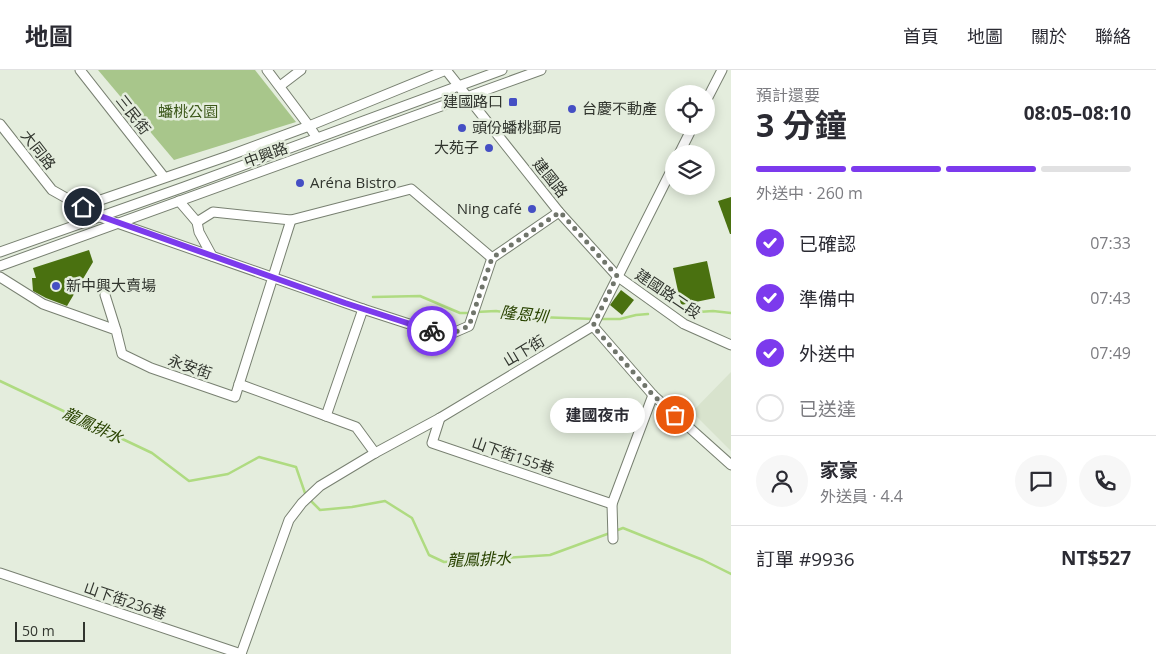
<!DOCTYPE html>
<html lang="zh-TW">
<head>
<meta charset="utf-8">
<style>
  body { margin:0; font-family:"Open Sans","Noto Sans TC",sans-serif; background:#f7f7f7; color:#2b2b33; height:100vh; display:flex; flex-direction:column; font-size:19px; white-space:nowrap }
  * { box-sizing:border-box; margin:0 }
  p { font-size:16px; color:#7c7c81 }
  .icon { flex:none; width:28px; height:28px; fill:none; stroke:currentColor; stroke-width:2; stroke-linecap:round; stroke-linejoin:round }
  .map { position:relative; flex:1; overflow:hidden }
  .details { display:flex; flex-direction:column; background:#fff; width:425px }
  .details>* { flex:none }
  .tools { position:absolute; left:665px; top:15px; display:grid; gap:10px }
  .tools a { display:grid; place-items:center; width:50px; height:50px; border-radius:50%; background:#fff; box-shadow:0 2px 12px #0003; font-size:25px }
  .scale { position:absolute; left:15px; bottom:12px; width:70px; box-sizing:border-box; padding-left:5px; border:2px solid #31352e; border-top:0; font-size:14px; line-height:18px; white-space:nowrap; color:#31352e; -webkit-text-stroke:4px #e4eddd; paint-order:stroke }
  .pin { position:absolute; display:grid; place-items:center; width:42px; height:42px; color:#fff; margin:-21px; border:2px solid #fff; border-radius:50%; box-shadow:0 1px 5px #0007 }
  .courier { position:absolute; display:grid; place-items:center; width:50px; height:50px; margin:-25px; border:4px solid #7c3aed; border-radius:50%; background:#fff; color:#222; box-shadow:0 1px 6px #0007 }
  .bubble { position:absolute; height:35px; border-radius:18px; background:#fff; box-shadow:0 2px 12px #0003; font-size:16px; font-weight:700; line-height:35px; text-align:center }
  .summary em { font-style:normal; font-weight:700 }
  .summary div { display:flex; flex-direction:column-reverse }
  .summary { display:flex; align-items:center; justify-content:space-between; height:85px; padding:0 25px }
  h1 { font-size:32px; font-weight:700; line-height:38px }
  .bar { display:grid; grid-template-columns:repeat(4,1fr); gap:8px 5px; align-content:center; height:60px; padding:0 25px }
  .bar i { height:6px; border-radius:4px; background:#e1e1e2 }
  .bar .on { background:#7c3aed }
  .bar p { grid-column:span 4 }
  .line { display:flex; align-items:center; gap:12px; padding:0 25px; border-top:1px solid #e1e1e2 }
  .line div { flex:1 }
  .round { display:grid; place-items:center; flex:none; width:52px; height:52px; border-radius:26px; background:#f7f7f7 }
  ol { padding:0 25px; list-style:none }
  li { display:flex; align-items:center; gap:15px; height:55px }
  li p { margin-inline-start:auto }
  li .icon { padding:5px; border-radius:50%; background:#7c3aed; color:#fff; stroke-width:4 }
  li:last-child { color:#7c7c81 }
  li i { width:28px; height:28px; border:2px solid #e1e1e2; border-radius:50% }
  header { display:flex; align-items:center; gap:30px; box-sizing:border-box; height:70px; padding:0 25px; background:#fff; border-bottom:1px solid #e1e1e2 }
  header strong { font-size:24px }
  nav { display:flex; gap:28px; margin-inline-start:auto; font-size:18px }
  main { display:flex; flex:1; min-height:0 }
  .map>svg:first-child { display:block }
  .built { fill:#d8e3cd }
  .green { fill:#a8c68b }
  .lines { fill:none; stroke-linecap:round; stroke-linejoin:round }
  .stream { stroke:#afdb81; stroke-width:2.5 }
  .building { fill:#4a7110 }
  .minor-casing { stroke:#788071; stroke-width:11 }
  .minor { stroke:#fff; stroke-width:9 }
  .done { stroke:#70756b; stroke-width:5; stroke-dasharray:0 9 }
  .route { stroke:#7c3aed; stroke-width:6 }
  .poi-dot { fill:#454fc4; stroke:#e4eddd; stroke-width:2 }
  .labels { text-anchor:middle; stroke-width:5; stroke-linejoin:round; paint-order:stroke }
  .poi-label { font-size:15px; fill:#31352e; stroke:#e4eddd; text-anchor:start }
  .park-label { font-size:15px; fill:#3d591b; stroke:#e4eddd }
  .street-label { font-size:15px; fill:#31352e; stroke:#e4eddd }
  .water-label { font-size:16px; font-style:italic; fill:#294300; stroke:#e4eddd }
</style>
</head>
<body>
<header>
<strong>地圖</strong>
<nav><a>首頁</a><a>地圖</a><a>關於</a><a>聯絡</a></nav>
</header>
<main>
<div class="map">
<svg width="731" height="584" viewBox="0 0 731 584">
  <rect width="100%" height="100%" fill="#e4eddd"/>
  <path class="built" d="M731,302V381L692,342Z"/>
  <path class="green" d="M98,0H255L296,52L174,90Z"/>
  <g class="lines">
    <g class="stream">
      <path d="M373,227L420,226L460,243H470"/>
      <path d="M476,242L496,241L537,247L595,249"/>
      <path d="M698,242L713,241L731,243"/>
      <path d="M600,249H620L636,245L648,244"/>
      <path d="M0,311L152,383L189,411L228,404L259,387L296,397L306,426"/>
      <path d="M310,430L320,440L352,437L385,431L412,448L429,485L444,492L550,485L610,463"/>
      <path d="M615,461L623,458L703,490L731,504"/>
    </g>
  </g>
  <g class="building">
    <path d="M731,127V164H730L718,131Z"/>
    <path d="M89,180L93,192L67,236L46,228L33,221L32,208H36L33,198Z"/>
    <path d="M707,191L715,228L681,235L673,198Z"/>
    <path d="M621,220L634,230L622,245L610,235Z"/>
  </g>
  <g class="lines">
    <defs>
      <g id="minor">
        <path d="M80,0L164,107"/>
        <path d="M267,0L309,56L317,68"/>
        <path d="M446,0L559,142L617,206L684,254L731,275"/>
        <path d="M280,16L301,0"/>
        <path d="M706,31L722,0"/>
        <path d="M0,54L52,120L100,147L363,239L446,266L469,256L492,188L559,142"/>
        <path d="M679,84L693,56"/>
        <path d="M179,131L197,152L213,142L291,150L411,119L492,188"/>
        <path d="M83,137L89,134L228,86L309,56L446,0"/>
        <path d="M197,152L199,162L212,186"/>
        <path d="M0,182L184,117L502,0"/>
        <path d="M0,196L541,0"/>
        <path d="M0,207L43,234L116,260L122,284L151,298L235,327L291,150"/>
        <path d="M105,225L116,260"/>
        <path d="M593,256L653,325L731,395"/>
        <path d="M239,314L356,357L375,383"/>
        <path d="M326,346L363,239"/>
        <path d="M440,348L432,373L612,434"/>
        <path d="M613,469L612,434L653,325"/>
        <path d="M0,503L241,584"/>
        <path d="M241,584L289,450L302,433L320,416L375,383L440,348L593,256L674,95"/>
      </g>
    </defs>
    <use href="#minor" class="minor-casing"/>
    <use href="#minor" class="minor"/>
  </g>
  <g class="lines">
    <path class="done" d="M432,261L446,266L469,256L492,188L560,142L617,206L593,256L653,325L675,345"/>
    <path class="route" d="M83,137L100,146L345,233L432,261"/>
  </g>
  <g class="poi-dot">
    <rect x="508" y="27" width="10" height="10" rx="2.5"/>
    <circle cx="572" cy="39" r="5"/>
    <circle cx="462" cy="58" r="5"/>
    <circle cx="489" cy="78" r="5"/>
    <circle cx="300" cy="113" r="5"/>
    <circle cx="532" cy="139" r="5"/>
    <circle cx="56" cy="216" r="5"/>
  </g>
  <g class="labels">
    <g class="poi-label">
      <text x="503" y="37" text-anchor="end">建國路口</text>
      <text x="582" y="44">台慶不動產</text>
      <text x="472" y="63">頭份蟠桃郵局</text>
      <text x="479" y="83" text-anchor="end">大苑子</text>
      <text x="310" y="118">Aréna Bistro</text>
      <text x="522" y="144" text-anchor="end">Ning café</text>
      <text x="66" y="221">新中興大賣場</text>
    </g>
    <g class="park-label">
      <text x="188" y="47">蟠桃公園</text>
    </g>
    <g class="street-label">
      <text transform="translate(133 45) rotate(52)" y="5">三民街</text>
      <text transform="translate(38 80) rotate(52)" y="5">大同路</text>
      <text transform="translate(266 85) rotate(-20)" y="5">中興路</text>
      <text transform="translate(550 108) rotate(51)" y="5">建國路</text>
      <text transform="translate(668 224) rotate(34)" y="5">建國路二段</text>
      <text transform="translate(524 281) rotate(-31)" y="5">山下街</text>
      <text transform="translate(190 297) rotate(19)" y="5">永安街</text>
      <text transform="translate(513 386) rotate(19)" y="5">山下街155巷</text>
      <text transform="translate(125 531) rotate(19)" y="5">山下街236巷</text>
    </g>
    <g class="water-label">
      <text transform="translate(524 244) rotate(6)" y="6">隆恩圳</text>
      <text transform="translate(93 355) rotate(25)" y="6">龍鳳排水</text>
      <text transform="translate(479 489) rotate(-2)" y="6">龍鳳排水</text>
    </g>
  </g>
</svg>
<div class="tools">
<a><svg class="icon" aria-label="locate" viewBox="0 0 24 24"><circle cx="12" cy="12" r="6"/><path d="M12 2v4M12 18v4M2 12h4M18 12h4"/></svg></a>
<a><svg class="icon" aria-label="layers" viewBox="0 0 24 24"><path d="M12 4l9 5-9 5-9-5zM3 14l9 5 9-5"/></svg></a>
</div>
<div class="scale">50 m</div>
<div class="pin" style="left:675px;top:345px;background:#ea580c"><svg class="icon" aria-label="bag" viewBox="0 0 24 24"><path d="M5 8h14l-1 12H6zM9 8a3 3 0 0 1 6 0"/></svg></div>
<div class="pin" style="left:83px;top:137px;background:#1f2937"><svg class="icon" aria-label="home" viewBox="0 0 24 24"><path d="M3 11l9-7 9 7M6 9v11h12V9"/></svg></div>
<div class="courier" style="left:432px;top:261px"><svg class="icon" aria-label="bike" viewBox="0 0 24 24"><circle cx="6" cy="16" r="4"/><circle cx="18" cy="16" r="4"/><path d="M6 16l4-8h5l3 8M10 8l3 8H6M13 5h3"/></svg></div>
<div class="bubble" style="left:550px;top:328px;width:95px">建國夜市</div>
</div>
<section class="details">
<div class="summary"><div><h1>3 分鐘</h1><p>預計還要</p></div><em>08:05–08:10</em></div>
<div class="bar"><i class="on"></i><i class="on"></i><i class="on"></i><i></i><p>外送中 · 260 m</p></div>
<ol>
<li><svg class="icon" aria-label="check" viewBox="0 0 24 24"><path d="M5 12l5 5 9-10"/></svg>已確認<p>07:33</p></li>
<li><svg class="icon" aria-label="check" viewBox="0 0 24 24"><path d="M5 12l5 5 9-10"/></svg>準備中<p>07:43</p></li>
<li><svg class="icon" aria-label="check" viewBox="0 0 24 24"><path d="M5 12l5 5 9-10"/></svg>外送中<p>07:49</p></li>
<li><i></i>已送達</li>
</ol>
<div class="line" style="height:90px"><a class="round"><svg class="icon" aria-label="person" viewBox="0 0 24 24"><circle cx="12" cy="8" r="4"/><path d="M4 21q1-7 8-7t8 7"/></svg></a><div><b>家豪</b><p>外送員 · 4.4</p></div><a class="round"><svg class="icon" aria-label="chat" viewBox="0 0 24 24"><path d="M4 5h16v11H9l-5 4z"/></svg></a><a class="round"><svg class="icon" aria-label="phone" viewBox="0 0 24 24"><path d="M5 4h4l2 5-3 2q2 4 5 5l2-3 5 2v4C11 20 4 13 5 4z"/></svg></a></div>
<div class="line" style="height:65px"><div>訂單 #9936</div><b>NT$527</b></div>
</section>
</main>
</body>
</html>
